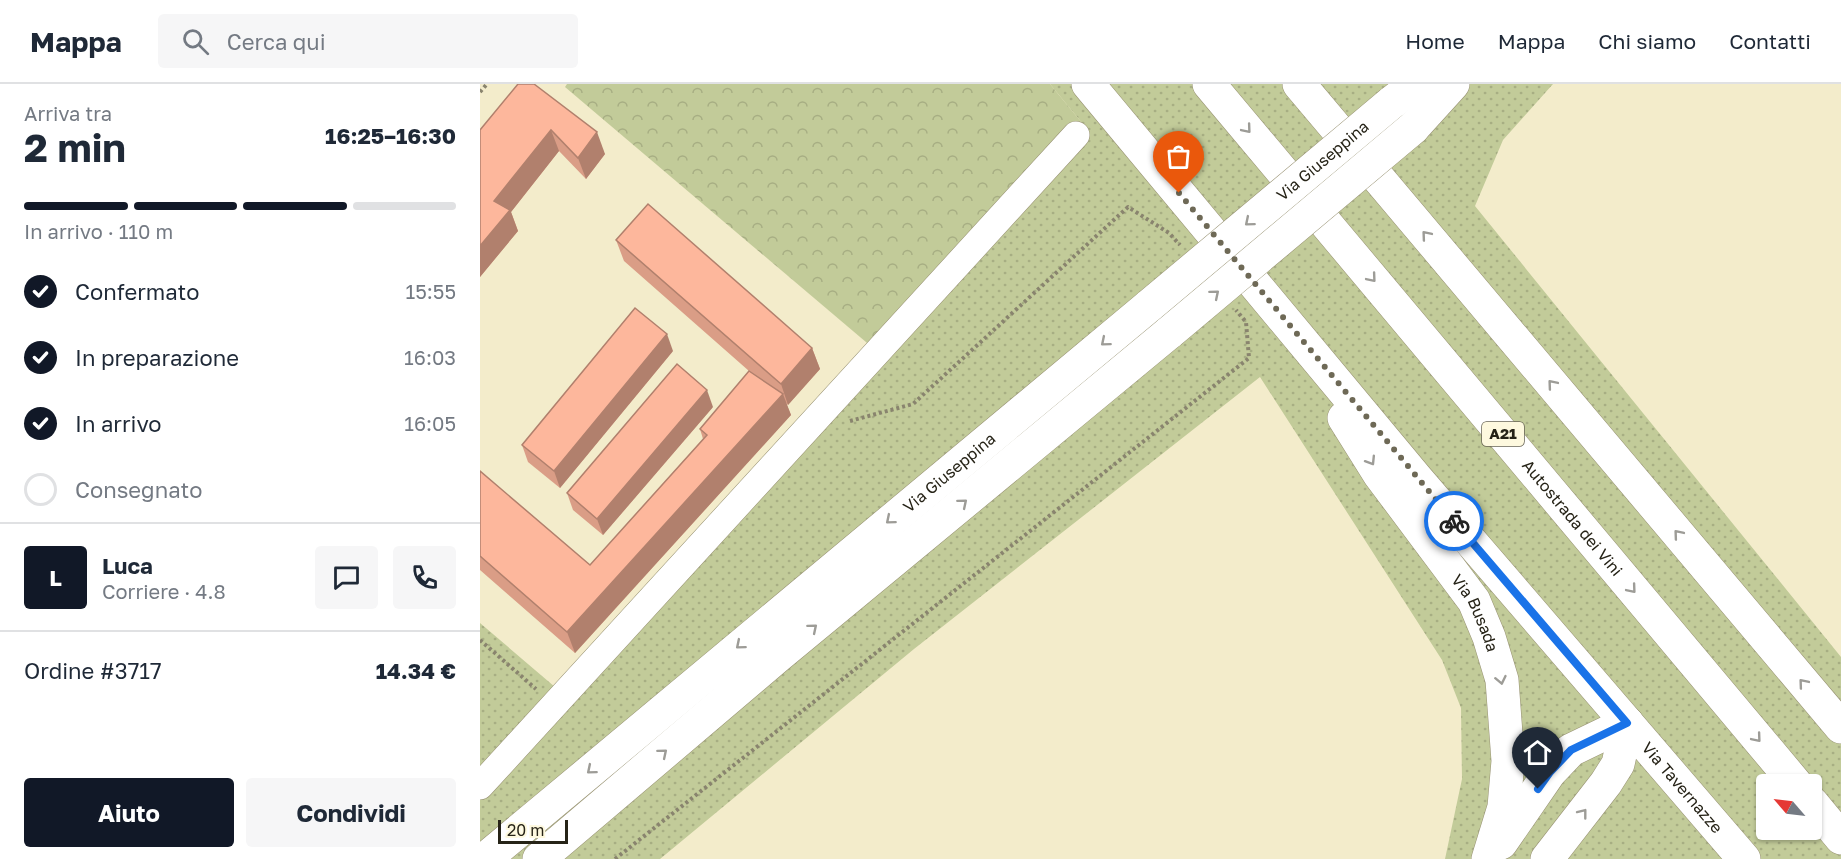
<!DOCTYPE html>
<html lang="it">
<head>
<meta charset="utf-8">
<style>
  body { margin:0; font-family:"Golos Text",sans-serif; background:#f6f6f7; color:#1f2937; height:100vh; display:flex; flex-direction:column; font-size:22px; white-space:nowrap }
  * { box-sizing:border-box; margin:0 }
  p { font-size:20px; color:#747a83 }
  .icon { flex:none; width:33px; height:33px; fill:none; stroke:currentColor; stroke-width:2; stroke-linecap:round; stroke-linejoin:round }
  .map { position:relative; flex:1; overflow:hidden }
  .side { display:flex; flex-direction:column; background:#fff; width:480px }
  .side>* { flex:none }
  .needle { width:39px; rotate:298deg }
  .fabs { position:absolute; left:1276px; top:690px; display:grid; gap:12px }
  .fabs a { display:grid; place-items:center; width:66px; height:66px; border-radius:6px; background:#fff; box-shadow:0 2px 4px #0004; font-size:30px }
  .scale { position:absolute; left:18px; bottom:15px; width:70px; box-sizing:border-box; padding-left:6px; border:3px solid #262317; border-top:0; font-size:16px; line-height:21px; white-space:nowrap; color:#262317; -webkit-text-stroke:4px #fef9df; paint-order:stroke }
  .pin { position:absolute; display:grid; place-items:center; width:51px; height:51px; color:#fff; margin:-62px -26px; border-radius:50% 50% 50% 0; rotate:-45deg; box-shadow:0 0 6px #0007 }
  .pin .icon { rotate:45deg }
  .courier { position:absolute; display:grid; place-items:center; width:60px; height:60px; margin:-30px; border:4px solid #1a73e8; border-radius:50%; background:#fff; color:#222; box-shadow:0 2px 8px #0007 }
  .summary em { font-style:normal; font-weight:700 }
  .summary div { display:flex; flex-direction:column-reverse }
  .summary { display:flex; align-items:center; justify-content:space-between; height:102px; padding:0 24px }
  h1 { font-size:39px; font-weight:700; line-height:45px }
  .bar { display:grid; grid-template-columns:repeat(4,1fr); gap:9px 6px; align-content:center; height:72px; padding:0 24px }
  .bar i { height:8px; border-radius:4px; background:#e0e1e3 }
  .bar .selected { background:#111827 }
  .bar p { grid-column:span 4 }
  .line { display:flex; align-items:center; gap:15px; padding:0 24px; border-top:2px solid #e0e1e3 }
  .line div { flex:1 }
  .round { display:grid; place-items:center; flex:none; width:63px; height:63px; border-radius:6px; background:#f6f6f7 }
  ol { padding:0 24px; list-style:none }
  li { display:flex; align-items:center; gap:18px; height:66px }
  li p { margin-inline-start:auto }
  li .icon { padding:6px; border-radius:50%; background:#111827; color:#fff; stroke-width:4 }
  li:last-child { color:#747a83 }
  li i { width:33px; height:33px; border:3px solid #e0e1e3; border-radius:50% }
  .cta { display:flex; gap:12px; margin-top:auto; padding:12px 24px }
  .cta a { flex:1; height:69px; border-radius:6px; background:#111827; color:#fff; font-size:24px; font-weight:700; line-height:69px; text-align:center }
  .cta a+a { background:#f6f6f7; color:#1f2937 }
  header { display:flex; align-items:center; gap:36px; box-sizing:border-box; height:84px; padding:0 30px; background:#fff; border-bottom:2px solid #e0e1e3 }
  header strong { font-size:28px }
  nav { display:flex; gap:33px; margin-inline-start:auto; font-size:21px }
  .search { width:420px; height:54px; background:#f6f6f7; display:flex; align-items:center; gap:15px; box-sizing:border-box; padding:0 21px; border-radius:6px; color:#747a83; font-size:22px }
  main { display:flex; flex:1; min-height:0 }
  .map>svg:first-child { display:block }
  .grass { fill:url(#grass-dots); fill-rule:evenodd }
  .forest { fill:url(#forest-crowns) }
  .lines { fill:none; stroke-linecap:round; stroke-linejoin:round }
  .minor-casing { stroke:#989273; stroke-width:28 }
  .secondary-casing { stroke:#989273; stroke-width:34 }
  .motorway-casing { stroke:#989273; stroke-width:34 }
  .path { stroke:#89846e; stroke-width:4; stroke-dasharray:3 3; stroke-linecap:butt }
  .minor { stroke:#fff; stroke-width:27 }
  .secondary { stroke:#fff; stroke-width:33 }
  .motorway { stroke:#fff; stroke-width:33 }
  .secondary-bridge-casing { stroke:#989273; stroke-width:34; stroke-linecap:butt }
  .secondary-bridge { stroke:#fff; stroke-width:33 }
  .wall { fill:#da9d86 }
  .shaded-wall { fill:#b1806d }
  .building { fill:#fdb79c; stroke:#b1806d; stroke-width:1.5 }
  .oneway { stroke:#9d9c97 }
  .done { stroke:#6e6956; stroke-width:6; stroke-dasharray:0 10.8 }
  .route { stroke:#1a73e8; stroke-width:8 }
  .labels { text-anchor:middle; stroke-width:4.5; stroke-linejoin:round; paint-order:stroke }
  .shield { fill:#fef9df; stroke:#676353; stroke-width:1.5 }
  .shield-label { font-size:15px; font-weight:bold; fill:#262317 }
  .street-label { font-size:16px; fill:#262317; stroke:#fef9df }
</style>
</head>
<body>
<header>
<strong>Mappa</strong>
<div class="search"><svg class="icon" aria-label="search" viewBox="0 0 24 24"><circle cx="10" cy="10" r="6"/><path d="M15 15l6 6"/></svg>Cerca qui</div>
<nav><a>Home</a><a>Mappa</a><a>Chi siamo</a><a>Contatti</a></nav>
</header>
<main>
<section class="side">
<div class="summary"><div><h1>2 min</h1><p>Arriva tra</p></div><em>16:25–16:30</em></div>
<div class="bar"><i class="selected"></i><i class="selected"></i><i class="selected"></i><i></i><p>In arrivo · 110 m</p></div>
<ol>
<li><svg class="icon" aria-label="check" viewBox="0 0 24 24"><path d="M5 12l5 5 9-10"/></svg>Confermato<p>15:55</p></li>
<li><svg class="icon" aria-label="check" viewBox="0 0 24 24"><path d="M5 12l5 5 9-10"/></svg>In preparazione<p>16:03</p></li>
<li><svg class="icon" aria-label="check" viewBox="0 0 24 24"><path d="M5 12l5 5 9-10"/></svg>In arrivo<p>16:05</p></li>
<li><i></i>Consegnato</li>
</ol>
<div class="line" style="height:108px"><b class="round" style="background:#111827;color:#fff">L</b><div><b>Luca</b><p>Corriere · 4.8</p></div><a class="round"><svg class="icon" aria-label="chat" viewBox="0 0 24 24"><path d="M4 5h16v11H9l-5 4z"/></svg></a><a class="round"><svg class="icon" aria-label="phone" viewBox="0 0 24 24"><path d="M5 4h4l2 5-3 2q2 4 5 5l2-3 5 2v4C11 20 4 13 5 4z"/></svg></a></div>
<div class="line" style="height:78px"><div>Ordine #3717</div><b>14.34 €</b></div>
<div class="cta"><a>Aiuto</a><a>Condividi</a></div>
</section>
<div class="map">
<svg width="1361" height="775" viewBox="0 0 1361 775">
  <defs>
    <pattern id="grass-dots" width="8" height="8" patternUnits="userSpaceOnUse" patternTransform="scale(1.5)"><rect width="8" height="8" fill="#c2cb99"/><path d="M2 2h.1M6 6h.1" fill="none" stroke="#a7ae83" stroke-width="1.8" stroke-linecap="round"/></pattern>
    <pattern id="forest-crowns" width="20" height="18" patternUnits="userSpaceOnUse" patternTransform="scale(1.5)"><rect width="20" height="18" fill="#c2cb99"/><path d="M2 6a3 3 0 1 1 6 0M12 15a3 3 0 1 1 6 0" fill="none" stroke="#a7ae83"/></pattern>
  </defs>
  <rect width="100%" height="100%" fill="#f3eccb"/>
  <path class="grass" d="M570,0H1073L1023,56L995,122L1361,573V775H965L982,695L981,624L962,576L780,293L434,565L180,775H0V539L82,609L393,264L602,39ZM1287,700H1332V746H1287Z"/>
  <path class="forest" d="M87,0H570L602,39L393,264L85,3Z"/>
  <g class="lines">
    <defs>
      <path id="minor" d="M0,702L596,51"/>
      <g id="secondary">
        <path id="s1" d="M608,0L937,395L1264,775"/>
        <path d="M911,19L935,0"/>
        <path d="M933,44L973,0"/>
        <path id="s2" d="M864,334L899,390L994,517L1009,553L1022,596L1028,677L1024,723L1008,775"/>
        <path d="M1021,759L1070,688L1091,666L1147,639"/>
        <path id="s3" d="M5,775L670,221"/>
        <path d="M59,775L298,572L690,248"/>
        <path d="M1067,775L1126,699L1138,680L1147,639"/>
      </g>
      <g id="motorway">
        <path id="s4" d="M729,0L1316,700"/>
        <path d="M819,0L1361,643"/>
        <path d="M1332,719L1361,754"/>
      </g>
    </defs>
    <use href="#minor" class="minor-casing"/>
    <use href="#secondary" class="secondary-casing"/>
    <use href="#motorway" class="motorway-casing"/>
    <g class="path">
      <path d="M0,8L7,0"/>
      <path d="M370,337L433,320L648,123L689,149L700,161"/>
      <path d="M0,556L56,605"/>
      <path d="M135,775L769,274L766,238L756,226"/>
    </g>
    <use href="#minor" class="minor"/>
    <use href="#secondary" class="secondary"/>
    <use href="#motorway" class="motorway"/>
    <defs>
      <g id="secondary-bridge">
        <path id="s5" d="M670,221L911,19"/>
        <path d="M690,248L933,44"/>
      </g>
    </defs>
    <use href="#secondary-bridge" class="secondary-bridge-casing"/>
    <use href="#secondary-bridge" class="secondary-bridge"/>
  </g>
  <g class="wall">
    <path d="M38,0L125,70L106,95L79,67L31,128L38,147L0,193V46Z"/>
    <path d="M136,156L332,264L340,285L308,321L306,319L311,331L95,569L0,486V387L110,481L223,355L220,345L269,287L144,177Z"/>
    <path d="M193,267L80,404L48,378L42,361Z"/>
    <path d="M233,323L123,451L93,426L87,409Z"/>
  </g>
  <g class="shaded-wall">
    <path d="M71,46L79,67L31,128L38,147L0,193V162L14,117Z"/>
    <path d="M117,48L125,70L106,95L98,74Z"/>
    <path d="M187,250L193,267L80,404L74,387Z"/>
    <path d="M332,264L340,285L308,321L301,300Z"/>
    <path d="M227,306L233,323L123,451L117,435Z"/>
    <path d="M303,310L311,331L95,569L87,548Z"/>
  </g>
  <g class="building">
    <path d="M38,0H54L117,48L98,74L71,46L14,117L30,126L0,162V46Z"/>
    <path d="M168,120L332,264L301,300L136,156Z"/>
    <path d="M155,224L187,250L74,387L42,361Z"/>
    <path d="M197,280L227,306L117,435L87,409Z"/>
    <path d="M269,287L303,310L87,548L0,472V387L110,481L227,351L220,345Z"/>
  </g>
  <defs><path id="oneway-chevron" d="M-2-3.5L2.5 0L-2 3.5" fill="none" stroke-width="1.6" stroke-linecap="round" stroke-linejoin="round" transform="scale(1.5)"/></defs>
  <g class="oneway">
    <use href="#oneway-chevron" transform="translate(767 45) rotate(50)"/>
    <use href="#oneway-chevron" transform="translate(769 138) rotate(140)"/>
    <use href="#oneway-chevron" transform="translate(946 151) rotate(-130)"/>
    <use href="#oneway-chevron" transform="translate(892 194) rotate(50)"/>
    <use href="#oneway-chevron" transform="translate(735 210) rotate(-40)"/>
    <use href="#oneway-chevron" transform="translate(625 258) rotate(140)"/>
    <use href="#oneway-chevron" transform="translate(1072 300) rotate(-130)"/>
    <use href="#oneway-chevron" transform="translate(891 377) rotate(58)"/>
    <use href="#oneway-chevron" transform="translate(483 419) rotate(-40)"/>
    <use href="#oneway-chevron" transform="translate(410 436) rotate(140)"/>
    <use href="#oneway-chevron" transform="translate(1198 450) rotate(-130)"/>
    <use href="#oneway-chevron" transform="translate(1152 505) rotate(50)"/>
    <use href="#oneway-chevron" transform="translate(333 544) rotate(-40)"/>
    <use href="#oneway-chevron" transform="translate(260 561) rotate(140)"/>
    <use href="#oneway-chevron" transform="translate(1021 596) rotate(78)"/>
    <use href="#oneway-chevron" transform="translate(1323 599) rotate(-130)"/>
    <use href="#oneway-chevron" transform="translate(1277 654) rotate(50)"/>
    <use href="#oneway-chevron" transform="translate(183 669) rotate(-40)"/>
    <use href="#oneway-chevron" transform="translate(111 686) rotate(140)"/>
    <use href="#oneway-chevron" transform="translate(1103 729) rotate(-52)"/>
  </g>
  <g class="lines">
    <path class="done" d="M699,109L974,437"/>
    <path class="route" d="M974,437L1147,639L1091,666L1070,688L1058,705"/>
  </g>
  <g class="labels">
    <rect class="shield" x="1002" y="338" width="42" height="24" rx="4.5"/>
    <g class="shield-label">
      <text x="1023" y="355">A21</text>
    </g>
    <g class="street-label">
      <text dy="6" stroke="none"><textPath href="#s5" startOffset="225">Via Giuseppina</textPath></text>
      <text dy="6" stroke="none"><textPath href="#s3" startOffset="604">Via Giuseppina</textPath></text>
      <text dy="6" stroke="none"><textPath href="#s4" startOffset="566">Autostrada dei Vini</textPath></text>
      <text dy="6" stroke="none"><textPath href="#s2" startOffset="236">Via Busada</textPath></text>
      <text dy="6" stroke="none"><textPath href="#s1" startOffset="921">Via Tavernazze</textPath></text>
    </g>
  </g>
</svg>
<div class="fabs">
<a><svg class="needle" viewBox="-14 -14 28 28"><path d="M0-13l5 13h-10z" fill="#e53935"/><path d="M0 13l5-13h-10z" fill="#747a83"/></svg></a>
</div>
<div class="scale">20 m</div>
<div class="pin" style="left:699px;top:109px;background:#ea580c"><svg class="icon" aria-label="bag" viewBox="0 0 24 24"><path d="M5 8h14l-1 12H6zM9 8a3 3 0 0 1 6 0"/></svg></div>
<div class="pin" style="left:1058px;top:705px;background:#1f2937"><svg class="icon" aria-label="home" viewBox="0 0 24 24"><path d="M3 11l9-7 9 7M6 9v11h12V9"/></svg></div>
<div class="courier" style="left:974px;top:437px"><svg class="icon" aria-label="bike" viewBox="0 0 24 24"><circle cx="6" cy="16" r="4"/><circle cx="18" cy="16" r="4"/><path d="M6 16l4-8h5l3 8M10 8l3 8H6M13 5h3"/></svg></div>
</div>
</main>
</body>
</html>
